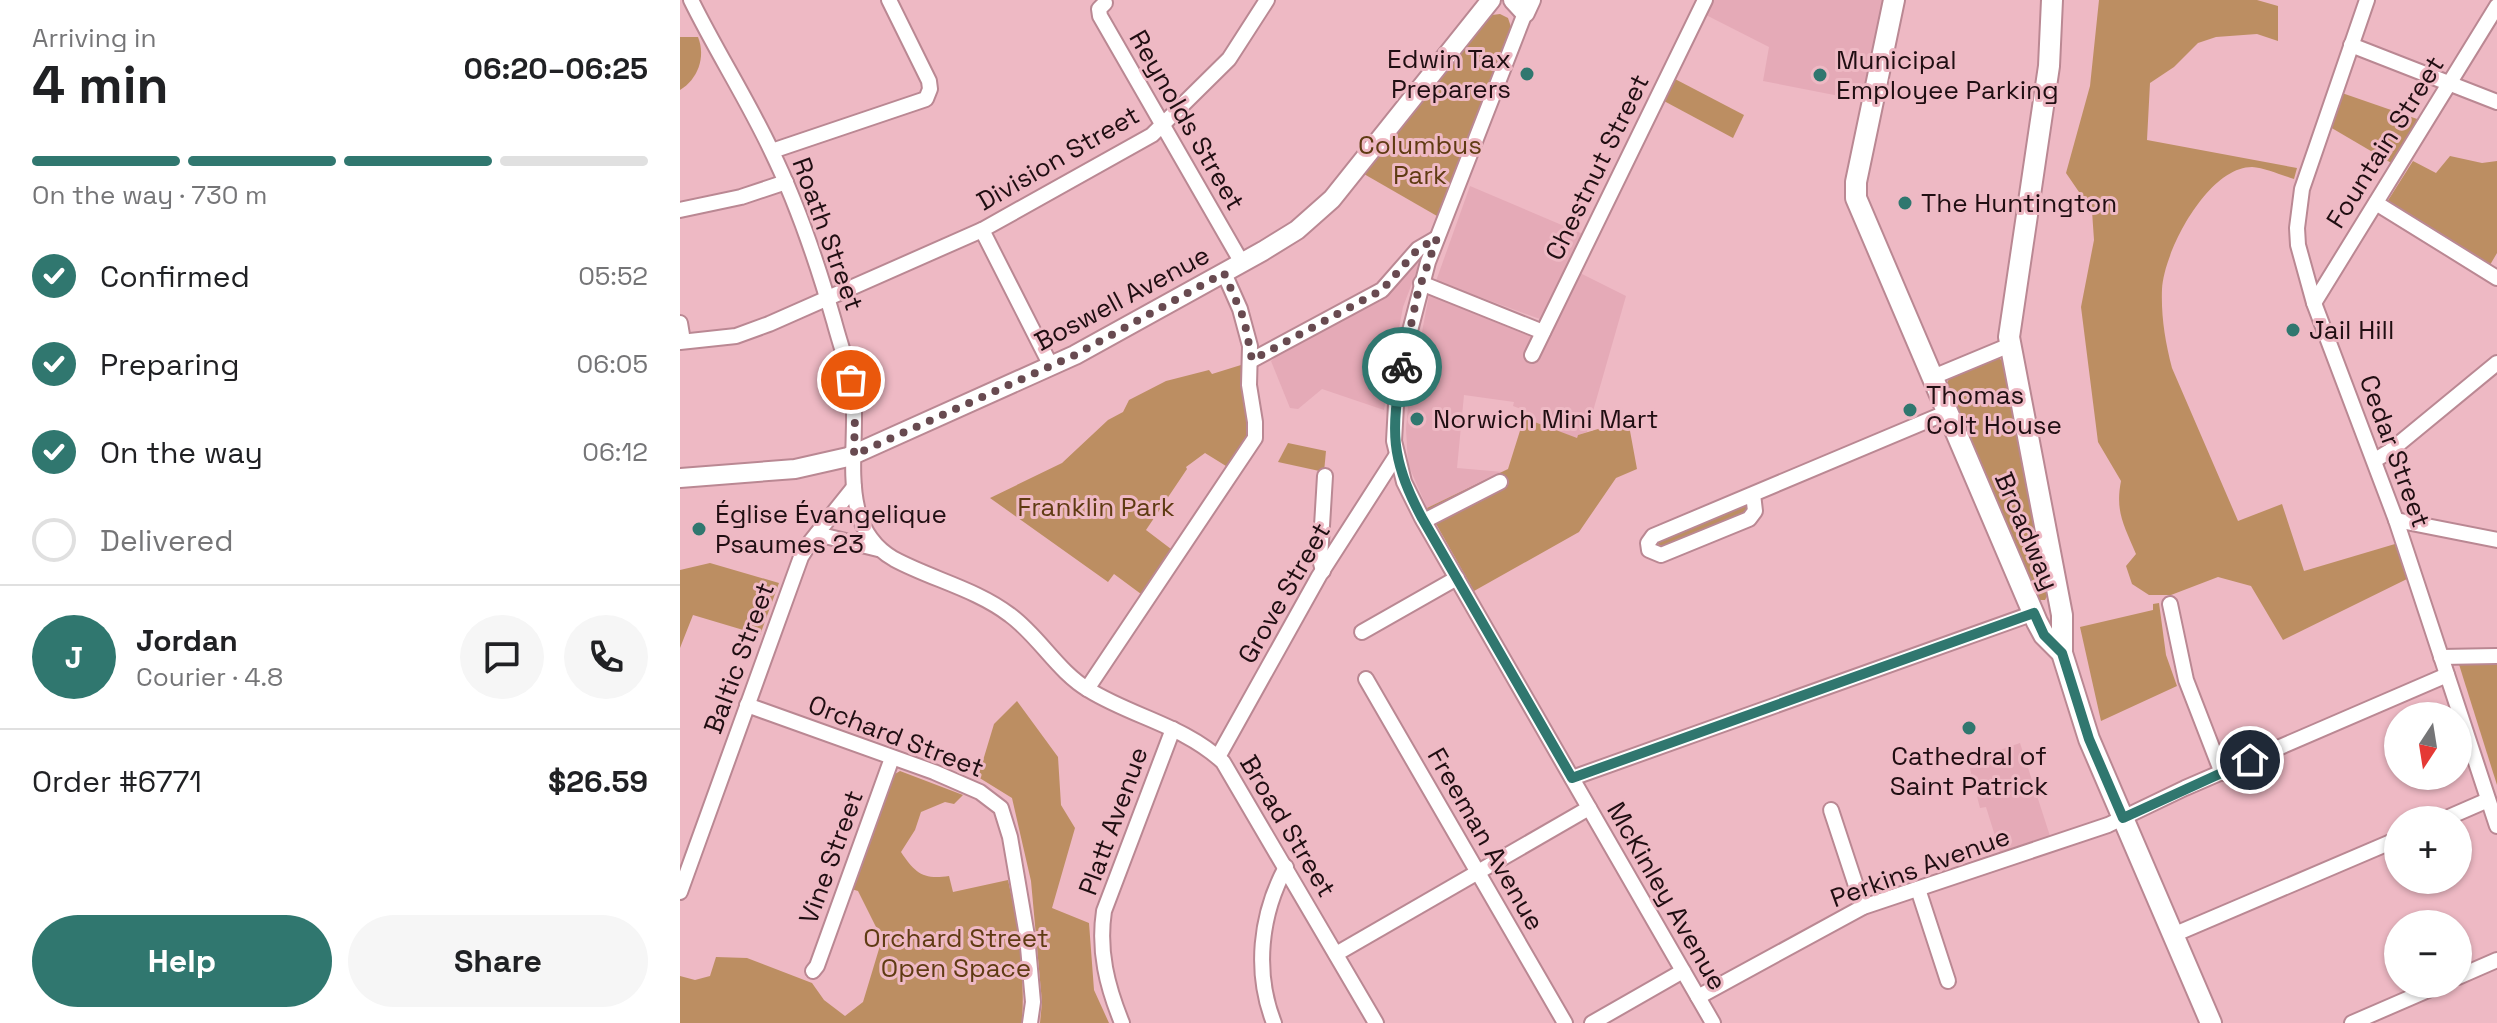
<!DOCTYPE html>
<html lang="en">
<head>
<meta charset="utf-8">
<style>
  body { margin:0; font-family:"Space Grotesk",sans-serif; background:#f6f6f6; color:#202124; height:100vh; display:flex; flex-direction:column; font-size:30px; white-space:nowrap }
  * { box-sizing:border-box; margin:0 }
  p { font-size:26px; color:#757577 }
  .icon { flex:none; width:44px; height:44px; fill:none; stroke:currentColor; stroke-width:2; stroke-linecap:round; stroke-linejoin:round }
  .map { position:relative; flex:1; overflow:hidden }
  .panel { display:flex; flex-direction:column; background:#fff; width:680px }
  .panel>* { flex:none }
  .needle { width:52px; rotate:192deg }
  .tools { position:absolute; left:1704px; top:702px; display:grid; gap:16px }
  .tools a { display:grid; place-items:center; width:88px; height:88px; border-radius:50%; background:#fff; box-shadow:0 2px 6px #0004; font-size:40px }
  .pin { position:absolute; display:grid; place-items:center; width:68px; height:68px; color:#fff; margin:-34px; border:4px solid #fff; border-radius:50%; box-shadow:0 2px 8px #0007 }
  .courier { position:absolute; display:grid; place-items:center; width:80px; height:80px; margin:-40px; border:6px solid #30776f; border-radius:50%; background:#fff; color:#222; box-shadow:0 2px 10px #0007 }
  .headline em { font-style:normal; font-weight:700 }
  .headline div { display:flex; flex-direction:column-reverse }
  .headline { display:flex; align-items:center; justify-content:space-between; height:136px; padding:0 32px }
  h1 { font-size:52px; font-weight:700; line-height:60px }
  .bar { display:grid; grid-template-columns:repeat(4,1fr); gap:12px 8px; align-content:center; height:96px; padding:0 32px }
  .bar i { height:10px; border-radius:6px; background:#e0e0e0 }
  .bar .selected { background:#30776f }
  .bar p { grid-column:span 4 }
  .line { display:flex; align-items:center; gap:20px; padding:0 32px; border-top:2px solid #e0e0e0 }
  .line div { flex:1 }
  .round { display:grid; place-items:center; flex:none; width:84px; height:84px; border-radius:42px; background:#f6f6f6 }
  ol { padding:0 32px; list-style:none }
  li { display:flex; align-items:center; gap:24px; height:88px }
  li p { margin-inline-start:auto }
  li .icon { padding:8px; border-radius:50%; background:#30776f; color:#fff; stroke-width:4 }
  li:last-child { color:#757577 }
  li i { width:44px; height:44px; border:4px solid #e0e0e0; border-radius:50% }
  .action { display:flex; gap:16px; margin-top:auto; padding:16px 32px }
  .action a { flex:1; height:92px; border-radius:48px; background:#30776f; color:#fff; font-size:32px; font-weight:700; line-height:92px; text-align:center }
  .action a+a { background:#f6f6f6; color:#202124 }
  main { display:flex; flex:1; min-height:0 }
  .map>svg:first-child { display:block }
  .built { fill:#e5aab7 }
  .green { fill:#bc8e62 }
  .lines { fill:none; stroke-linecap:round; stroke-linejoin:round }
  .minor-casing { stroke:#ba8893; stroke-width:18 }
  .tertiary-casing { stroke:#ba8893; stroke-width:22 }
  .secondary-casing { stroke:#ba8893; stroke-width:24 }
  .minor { stroke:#fff; stroke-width:14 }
  .tertiary { stroke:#fff; stroke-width:18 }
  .secondary { stroke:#fff; stroke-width:20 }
  .done { stroke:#684a50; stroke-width:8; stroke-dasharray:0 14.4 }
  .route { stroke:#30776f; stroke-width:10 }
  .poi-dot { fill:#30776f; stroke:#eeb9c4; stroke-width:3 }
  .labels { text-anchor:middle; stroke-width:6; stroke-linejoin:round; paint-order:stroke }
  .poi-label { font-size:26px; fill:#200e12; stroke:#eeb9c4; text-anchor:start }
  .street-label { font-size:26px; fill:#200e12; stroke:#eeb9c4 }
  .park-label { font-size:26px; fill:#5f3b13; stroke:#eeb9c4 }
</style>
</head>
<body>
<main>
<section class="panel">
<div class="headline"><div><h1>4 min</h1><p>Arriving in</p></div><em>06:20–06:25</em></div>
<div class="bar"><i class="selected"></i><i class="selected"></i><i class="selected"></i><i></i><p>On the way · 730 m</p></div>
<ol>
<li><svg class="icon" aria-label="check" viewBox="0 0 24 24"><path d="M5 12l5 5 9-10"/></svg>Confirmed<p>05:52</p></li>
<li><svg class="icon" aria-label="check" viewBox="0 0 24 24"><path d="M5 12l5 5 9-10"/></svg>Preparing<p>06:05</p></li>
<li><svg class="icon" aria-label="check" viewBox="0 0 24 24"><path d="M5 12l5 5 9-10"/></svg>On the way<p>06:12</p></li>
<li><i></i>Delivered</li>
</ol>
<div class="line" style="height:144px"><b class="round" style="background:#30776f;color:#fff">J</b><div><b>Jordan</b><p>Courier · 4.8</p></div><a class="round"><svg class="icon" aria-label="chat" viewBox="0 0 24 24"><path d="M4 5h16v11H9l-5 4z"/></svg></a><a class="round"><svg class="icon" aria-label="phone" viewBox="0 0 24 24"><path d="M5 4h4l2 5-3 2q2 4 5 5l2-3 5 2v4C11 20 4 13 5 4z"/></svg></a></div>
<div class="line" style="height:104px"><div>Order #6771</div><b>$26.59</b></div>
<div class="action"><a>Help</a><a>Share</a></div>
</section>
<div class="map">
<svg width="1817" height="1023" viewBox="0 0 1817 1023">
  <rect width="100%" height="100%" fill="#eeb9c4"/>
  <g class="built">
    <path d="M1034,0H1205L1185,101L1083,81L1089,47L1026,15Z"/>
    <path d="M790,186L903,234L860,319L756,281Z"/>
    <path d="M738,254L742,257L723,307L704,410L642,389L618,409L610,408L591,361L600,352L698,297Z"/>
    <path d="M900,273L946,296L907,432L898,435L897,439L840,416L841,409L833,406L834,402L784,395L777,468L823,472L747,508L728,464L726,429L728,406L749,295L854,338L848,354L858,359Z"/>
    <path d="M1340,743L1370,836L1320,852L1306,807L1300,808L1288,761Z"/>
  </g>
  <g class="green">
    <path d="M1419,0H1577L1598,6V41L1577,34L1536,37L1518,43L1494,67L1470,83L1467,140L1617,168L1614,179C1601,175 1585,168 1572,167C1528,167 1484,251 1482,289C1481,316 1485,341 1492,368L1558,521L1602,504L1624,571L1715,544L1727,579L1603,640L1571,586L1538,577L1491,595H1469L1452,584L1446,566L1456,554C1444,525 1435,512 1441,481L1418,442L1401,307L1414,240L1412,211L1386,173L1410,86Z"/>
    <path d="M820,14L828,18L831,27L757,216L684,174L812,15Z"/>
    <path d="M0,37H18C26,57 18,79 0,90Z"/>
    <path d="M995,79L1064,115L1053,138L984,101Z"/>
    <path d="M1662,93L1740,120L1713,164L1650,127Z"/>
    <path d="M1770,156L1802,163L1817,161V253L1810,265L1707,202L1733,161L1756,173Z"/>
    <path d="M1316,358L1323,360L1370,591L1365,600H1360L1356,595L1267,383L1270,377Z"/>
    <path d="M561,365L569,437L546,466L525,453L506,467L507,469L466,530L491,549L461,594L434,574L428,582L310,498L382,463L428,420L443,412L449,400L486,381L529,370L532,374Z"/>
    <path d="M844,418L897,438L898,435L948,420L957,469L936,478L899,532L794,591L747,508L828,469Z"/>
    <path d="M608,443L646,451L644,472L598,462Z"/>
    <path d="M1064,505L1067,507L1065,512L985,547L977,544L979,539Z"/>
    <path d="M30,563L99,583L80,635L13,615L0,648V570Z"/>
    <path d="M1479,603L1486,655L1497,686L1421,721L1400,627L1473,610V604Z"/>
    <path d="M1776,655L1817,662V785Z"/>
    <path d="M337,701L378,757L381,805L395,828L372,908L409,923L414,990L429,1023H360L362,1002L351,881L332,798L298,777L314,724Z"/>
    <path d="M220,771L283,795L274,804L265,802L241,812L235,830L221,852C235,873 243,880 269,876L273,892L328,880C339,928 345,974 342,1023H0V976L15,980L30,976L36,957L67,958L132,983L144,1000L165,1016L183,1002L202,939L178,891L168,888L210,777Z"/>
  </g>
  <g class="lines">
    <defs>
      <g id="minor">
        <path d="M11,0C36,51 67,99 91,150C118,205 137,262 154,321C159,340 166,360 171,380C183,438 151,523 214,559C251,579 296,589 330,615C359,636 378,672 409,690C453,717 505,726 543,762L696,1023"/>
        <path d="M1687,0L1622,189L1617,228L1618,245L1634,303L1716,520L1817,826"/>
        <path d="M425,3L419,9L420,16L562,263"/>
        <path d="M845,13L748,262L725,350L716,405L714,441L724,482L742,518L1033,1023"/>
        <path d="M1671,45L1817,102"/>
        <path d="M92,151L246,99L250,89L249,81L209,0"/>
        <path d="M1696,203L1817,278"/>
        <path d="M0,210L61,197L106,182"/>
        <path d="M302,230L371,366"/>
        <path d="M741,283L863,332"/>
        <path d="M1634,303L1817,6"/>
        <path d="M0,323L3,341"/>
        <path d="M0,342L56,336L89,324L302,230L472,135L549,59L587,0"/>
        <path d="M852,355L1025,0"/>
        <path d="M572,360L702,290L738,249L757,238"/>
        <path d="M1253,377L1330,345"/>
        <path d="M1695,460L1710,451L1817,363"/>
        <path d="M1073,494L1075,511L1069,519L981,555L969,550L968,543L973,536L1268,412"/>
        <path d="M1716,520L1817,540"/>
        <path d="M744,521L820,482"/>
        <path d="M137,534L198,549"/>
        <path d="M643,571L640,559L645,476"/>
        <path d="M1490,604L1506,680L1542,773"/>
        <path d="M682,632L777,578"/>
        <path d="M1761,657L1817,656"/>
        <path d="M686,679L885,1023"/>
        <path d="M407,689L575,438V422L569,385L570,346L560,309L544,273"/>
        <path d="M67,705L254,772L300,792L321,808L330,837L347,936L353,1002L350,1023"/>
        <path d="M538,757L639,576L716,456"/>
        <path d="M892,778L1354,613"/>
        <path d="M1151,810L1183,907"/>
        <path d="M1762,820L1808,800"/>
        <path d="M1238,889L1268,981"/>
        <path d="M0,892L121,557L131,541L174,487"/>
        <path d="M1493,935L1718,839"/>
        <path d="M656,954L909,808"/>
        <path d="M133,971L137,966L212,758"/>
        <path d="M1778,977L1817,960"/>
        <path d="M1018,997L1183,907L1428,825L1505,788L1767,675"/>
        <path d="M442,1023C427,986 418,951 424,911L493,729"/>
        <path d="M594,1023C574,972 580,915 606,867"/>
        <path d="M912,1023L1003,971"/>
        <path d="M1672,1023L1762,984"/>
      </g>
      <g id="tertiary">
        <path d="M833,0L845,13L851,0"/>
        <path d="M0,478L115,469L168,457L395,355L583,251L617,230L652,199L811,0"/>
      </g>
      <g id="secondary">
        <path d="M1214,0L1176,182V198L1357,622L1364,635L1382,653L1409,739L1531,1023"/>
        <path d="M1372,0L1369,66L1329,337L1382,615V653"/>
      </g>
    </defs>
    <use href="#minor" class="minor-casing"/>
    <use href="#tertiary" class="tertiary-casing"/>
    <use href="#secondary" class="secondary-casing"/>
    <use href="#minor" class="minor"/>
    <use href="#tertiary" class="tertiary"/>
    <use href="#secondary" class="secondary"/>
  </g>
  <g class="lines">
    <path class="done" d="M171,380L175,415L174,455L395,355L544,273L564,319L572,360L702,290L738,249L757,238L738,292L722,367"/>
    <path class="route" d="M722,367C711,431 710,459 742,518L892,778L1354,613L1364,635L1382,653L1409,739L1443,818L1570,760"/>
  </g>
  <g class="poi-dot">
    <circle cx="847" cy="74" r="8"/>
    <circle cx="1140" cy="75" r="8"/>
    <circle cx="1225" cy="203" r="8"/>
    <circle cx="1613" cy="330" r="8"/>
    <circle cx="1230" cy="410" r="8"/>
    <circle cx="737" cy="419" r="8"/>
    <circle cx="19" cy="529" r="8"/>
    <circle cx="1289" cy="728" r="8"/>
  </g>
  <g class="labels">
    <g class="poi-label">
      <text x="831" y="68" text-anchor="end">Edwin Tax<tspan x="831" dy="30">Preparers</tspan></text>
      <text x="1156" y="69">Municipal<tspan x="1156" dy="30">Employee Parking</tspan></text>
      <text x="1241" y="212">The Huntington</text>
      <text x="1629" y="339">Jail Hill</text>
      <text x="1246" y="404">Thomas<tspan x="1246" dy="30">Colt House</tspan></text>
      <text x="753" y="428">Norwich Mini Mart</text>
      <text x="35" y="523">Église Évangelique<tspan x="35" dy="30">Psaumes 23</tspan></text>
      <text x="1289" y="765" text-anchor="middle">Cathedral of<tspan x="1289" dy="30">Saint Patrick</tspan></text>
    </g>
    <g class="street-label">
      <text transform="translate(507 120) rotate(60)" y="9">Reynolds Street</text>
      <text transform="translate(1705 142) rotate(-58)" y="9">Fountain Street</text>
      <text transform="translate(378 158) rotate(-30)" y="9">Division Street</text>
      <text transform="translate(917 167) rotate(-64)" y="9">Chestnut Street</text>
      <text transform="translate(148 234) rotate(70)" y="9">Roath Street</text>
      <text transform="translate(442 298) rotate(-28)" y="9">Boswell Avenue</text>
      <text transform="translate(1715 451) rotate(70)" y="9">Cedar Street</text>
      <text transform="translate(1347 531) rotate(67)" y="9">Broadway</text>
      <text transform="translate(604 593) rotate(-60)" y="9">Grove Street</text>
      <text transform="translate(59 658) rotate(-70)" y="9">Baltic Street</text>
      <text transform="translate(216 736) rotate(21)" y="9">Orchard Street</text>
      <text transform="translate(433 821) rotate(-70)" y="9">Platt Avenue</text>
      <text transform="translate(608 826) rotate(59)" y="9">Broad Street</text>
      <text transform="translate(806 839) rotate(60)" y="9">Freeman Avenue</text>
      <text transform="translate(151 857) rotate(-70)" y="9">Vine Street</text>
      <text transform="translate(1240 867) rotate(-20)" y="9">Perkins Avenue</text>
      <text transform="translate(987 896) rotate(60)" y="9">McKinley Avenue</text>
    </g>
    <g class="park-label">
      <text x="740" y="154">Columbus<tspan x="740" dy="30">Park</tspan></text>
      <text x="416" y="516">Franklin Park</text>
      <text x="276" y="947">Orchard Street<tspan x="276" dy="30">Open Space</tspan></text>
    </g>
  </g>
</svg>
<div class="tools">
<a><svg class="needle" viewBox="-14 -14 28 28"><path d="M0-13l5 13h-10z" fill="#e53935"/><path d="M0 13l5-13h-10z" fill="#757577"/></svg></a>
<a>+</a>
<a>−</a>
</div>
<div class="pin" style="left:171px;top:380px;background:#ea580c"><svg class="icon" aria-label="bag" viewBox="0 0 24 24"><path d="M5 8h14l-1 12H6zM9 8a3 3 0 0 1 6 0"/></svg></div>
<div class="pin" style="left:1570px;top:760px;background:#1f2937"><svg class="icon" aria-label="home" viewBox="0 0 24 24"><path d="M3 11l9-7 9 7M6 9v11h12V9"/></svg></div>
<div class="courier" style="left:722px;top:367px"><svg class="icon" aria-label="bike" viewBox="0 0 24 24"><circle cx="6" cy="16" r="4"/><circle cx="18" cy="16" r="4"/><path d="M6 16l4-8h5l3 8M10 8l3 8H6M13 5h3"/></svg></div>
</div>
</main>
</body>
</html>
